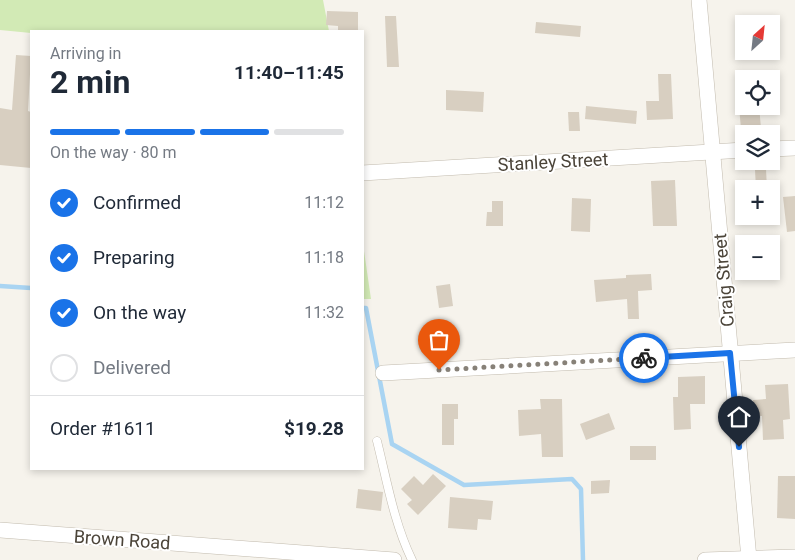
<!DOCTYPE html>
<html lang="en">
<head>
<meta charset="utf-8">
<style>
  body { margin:0; font-family:Roboto,sans-serif; background:#f2f2f3; color:#1f2937; height:100vh; display:flex; flex-direction:column; font-size:19px; white-space:nowrap }
  * { box-sizing:border-box; margin:0 }
  p { font-size:16px; color:#747a83 }
  .icon { flex:none; width:28px; height:28px; fill:none; stroke:currentColor; stroke-width:2; stroke-linecap:round; stroke-linejoin:round }
  .map { position:relative; flex:1; overflow:hidden }
  .details { position:absolute; left:30px; top:30px; width:334px; height:440px; display:flex; flex-direction:column; background:#fff; border-radius:0px; box-shadow:0 2px 8px #0003 }
  .details>* { flex:none }
  .needle { width:32px; rotate:27deg }
  .tools { position:absolute; left:735px; top:15px; display:grid; gap:10px }
  .tools a { display:grid; place-items:center; width:45px; height:45px; border-radius:0px; background:#fff; box-shadow:0 2px 8px #0003; font-size:25px }
  .pin { position:absolute; display:grid; place-items:center; width:42px; height:42px; color:#fff; margin:-51px -21px; border-radius:50% 50% 50% 0; rotate:-45deg; box-shadow:0 0 5px #0007 }
  .pin .icon { rotate:45deg }
  .courier { position:absolute; display:grid; place-items:center; width:50px; height:50px; margin:-25px; border:4px solid #1a73e8; border-radius:50%; background:#fff; color:#222; box-shadow:0 1px 6px #0007 }
  .overview em { font-style:normal; font-weight:700 }
  .overview div { display:flex; flex-direction:column-reverse }
  .overview { display:flex; align-items:center; justify-content:space-between; height:85px; padding:0 20px }
  h1 { font-size:32px; font-weight:700; line-height:38px }
  .bar { display:grid; grid-template-columns:repeat(4,1fr); gap:8px 5px; align-content:center; height:60px; padding:0 20px }
  .bar i { height:6px; border-radius:4px; background:#e0e1e3 }
  .bar .current { background:#1a73e8 }
  .bar p { grid-column:span 4 }
  .line { display:flex; align-items:center; gap:12px; padding:0 20px; border-top:1px solid #e0e1e3 }
  .line div { flex:1 }
  ol { padding:0 20px; list-style:none }
  li { display:flex; align-items:center; gap:15px; height:55px }
  li p { margin-inline-start:auto }
  li .icon { padding:5px; border-radius:50%; background:#1a73e8; color:#fff; stroke-width:4 }
  li:last-child { color:#747a83 }
  li i { width:28px; height:28px; border:2px solid #e0e1e3; border-radius:50% }
  .map>svg:first-child { display:block }
  .green { fill:#d2eab5 }
  .lines { fill:none; stroke-linecap:round; stroke-linejoin:round }
  .stream { stroke:#a9d4f2; stroke-width:4.5 }
  .building { fill:#d8cfc1 }
  .service-casing { stroke:#c2bbae; stroke-width:9 }
  .minor-casing { stroke:#c2bbae; stroke-width:16 }
  .service { stroke:#fff; stroke-width:8 }
  .minor { stroke:#fff; stroke-width:15 }
  .done { stroke:#878178; stroke-width:5; stroke-dasharray:0 9 }
  .route { stroke:#1a73e8; stroke-width:6 }
  .labels { text-anchor:middle; stroke-width:4; stroke-linejoin:round; paint-order:stroke }
  .street-label { font-size:18px; fill:#4b4439; stroke:#fff }
</style>
</head>
<body>
<div class="map">
<svg width="795" height="560" viewBox="0 0 795 560">
  <rect width="100%" height="100%" fill="#f6f3ec"/>
  <g class="green">
    <path d="M0,0H323L329,31H31V33L0,30Z"/>
    <path d="M363,244L371,299H363Z"/>
  </g>
  <g class="lines">
    <g class="stream">
      <path d="M0,286L31,288"/>
      <path d="M362,308H366L392,444L464,485L572,479L581,489L583,560"/>
    </g>
  </g>
  <g class="building">
    <path d="M327,11L358,12V31H338V26L326,25Z"/>
    <path d="M385,16H396L399,67H387Z"/>
    <path d="M536,22L581,26L580,37L535,33Z"/>
    <path d="M16,55L31,56L28,111L31,112V168L0,165V108L12,110Z"/>
    <path d="M658,74H671L673,119L647,120L646,101H659Z"/>
    <path d="M446,90L484,92L483,112L446,110Z"/>
    <path d="M586,106L637,111L636,124L585,119Z"/>
    <path d="M739,106H759L761,128L741,129Z"/>
    <path d="M568,112H579L580,131H569Z"/>
    <path d="M766,169L767,189H756L755,170Z"/>
    <path d="M675,180L677,226H653L651,181Z"/>
    <path d="M795,196V231L787,232L783,197Z"/>
    <path d="M572,198L591,199L590,232L571,231Z"/>
    <path d="M492,201H503V226H486L487,212H492Z"/>
    <path d="M651,274L652,290L638,291L639,319H628L627,299L596,302L594,280L626,278V275Z"/>
    <path d="M450,284L453,306L439,308L436,286Z"/>
    <path d="M705,376V404H690L691,429L674,430L673,397H678V377Z"/>
    <path d="M788,384L790,419L783,420L784,439L763,440L762,416H754L753,400L766,399L765,385Z"/>
    <path d="M540,399H562L563,457H542L541,434L519,436L518,410L541,409Z"/>
    <path d="M442,404H458V419H454V445H442Z"/>
    <path d="M609,413L615,429L586,440L580,424Z"/>
    <rect x="630" y="446" width="26" height="14"/>
    <path d="M433,474L446,486L418,515L407,504L412,500L401,489L414,476L423,485Z"/>
    <path d="M778,476H795V519L777,518Z"/>
    <path d="M610,480L609,493L591,494V481Z"/>
    <path d="M358,489L383,492L381,511L356,508Z"/>
    <path d="M450,497L493,501L491,520L478,519L477,530L448,528Z"/>
  </g>
  <g class="lines">
    <defs>
      <path id="service" d="M377,441C387,481 394,523 412,560"/>
      <g id="minor">
        <path d="M699,0L749,559"/>
        <path d="M771,149L795,148"/>
        <path d="M362,173L744,150"/>
        <path d="M383,373L795,350"/>
        <path d="M0,530L394,560"/>
        <path d="M705,560L795,557"/>
      </g>
    </defs>
    <use href="#service" class="service-casing"/>
    <use href="#minor" class="minor-casing"/>
    <use href="#service" class="service"/>
    <use href="#minor" class="minor"/>
  </g>
  <g class="lines">
    <path class="done" d="M439,370L644,358"/>
    <path class="route" d="M644,358L730,353L739,447"/>
  </g>
  <g class="labels">
    <g class="street-label">
      <text transform="translate(553 162) rotate(-3)" y="6">Stanley Street</text>
      <text transform="translate(724 280) rotate(-95)" y="6">Craig Street</text>
      <text transform="translate(122 540) rotate(4)" y="6">Brown Road</text>
    </g>
  </g>
</svg>
<div class="tools">
<a><svg class="needle" viewBox="-14 -14 28 28"><path d="M0-13l5 13h-10z" fill="#e53935"/><path d="M0 13l5-13h-10z" fill="#747a83"/></svg></a>
<a><svg class="icon" aria-label="locate" viewBox="0 0 24 24"><circle cx="12" cy="12" r="6"/><path d="M12 2v4M12 18v4M2 12h4M18 12h4"/></svg></a>
<a><svg class="icon" aria-label="layers" viewBox="0 0 24 24"><path d="M12 4l9 5-9 5-9-5zM3 14l9 5 9-5"/></svg></a>
<a>+</a>
<a>−</a>
</div>
<div class="pin" style="left:439px;top:370px;background:#ea580c"><svg class="icon" aria-label="bag" viewBox="0 0 24 24"><path d="M5 8h14l-1 12H6zM9 8a3 3 0 0 1 6 0"/></svg></div>
<div class="pin" style="left:739px;top:447px;background:#1f2937"><svg class="icon" aria-label="home" viewBox="0 0 24 24"><path d="M3 11l9-7 9 7M6 9v11h12V9"/></svg></div>
<div class="courier" style="left:644px;top:358px"><svg class="icon" aria-label="bike" viewBox="0 0 24 24"><circle cx="6" cy="16" r="4"/><circle cx="18" cy="16" r="4"/><path d="M6 16l4-8h5l3 8M10 8l3 8H6M13 5h3"/></svg></div>
<section class="details">
<div class="overview"><div><h1>2 min</h1><p>Arriving in</p></div><em>11:40–11:45</em></div>
<div class="bar"><i class="current"></i><i class="current"></i><i class="current"></i><i></i><p>On the way · 80 m</p></div>
<ol>
<li><svg class="icon" aria-label="check" viewBox="0 0 24 24"><path d="M5 12l5 5 9-10"/></svg>Confirmed<p>11:12</p></li>
<li><svg class="icon" aria-label="check" viewBox="0 0 24 24"><path d="M5 12l5 5 9-10"/></svg>Preparing<p>11:18</p></li>
<li><svg class="icon" aria-label="check" viewBox="0 0 24 24"><path d="M5 12l5 5 9-10"/></svg>On the way<p>11:32</p></li>
<li><i></i>Delivered</li>
</ol>
<div class="line" style="height:65px"><div>Order #1611</div><b>$19.28</b></div>
</section>
</div>
</body>
</html>
